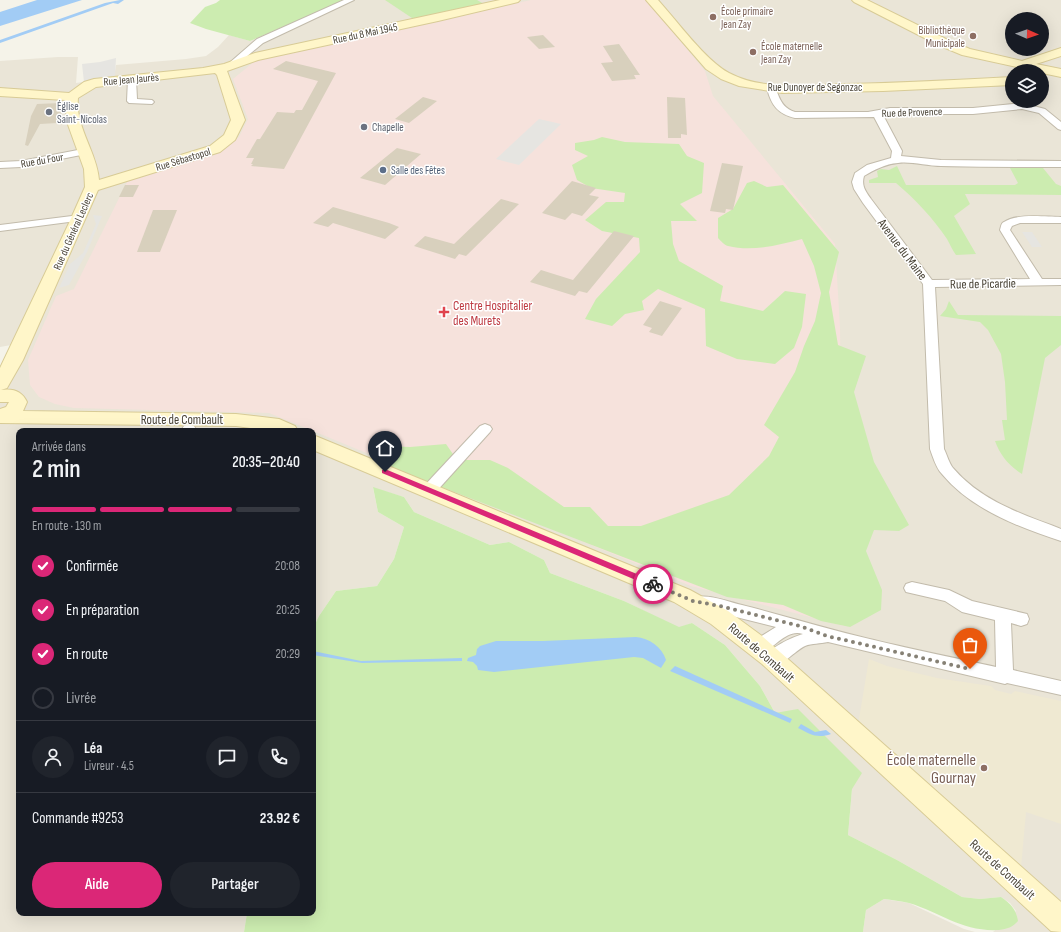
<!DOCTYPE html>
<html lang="fr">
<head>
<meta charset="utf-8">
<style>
  body { margin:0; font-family:"Sofia Sans Condensed",sans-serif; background:#20242c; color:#f1f3f6; height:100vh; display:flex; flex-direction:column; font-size:15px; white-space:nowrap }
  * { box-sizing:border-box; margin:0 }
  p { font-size:13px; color:#9ea1a6 }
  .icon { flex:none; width:22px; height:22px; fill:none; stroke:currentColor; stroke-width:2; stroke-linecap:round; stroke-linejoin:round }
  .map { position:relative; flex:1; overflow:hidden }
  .drawer { position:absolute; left:16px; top:428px; width:300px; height:488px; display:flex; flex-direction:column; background:#171b24; border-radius:8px; box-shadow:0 4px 16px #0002 }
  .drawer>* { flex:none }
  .needle { width:26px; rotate:92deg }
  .buttons { position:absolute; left:1005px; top:12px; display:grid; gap:8px }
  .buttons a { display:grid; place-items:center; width:44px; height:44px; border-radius:50%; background:#171b24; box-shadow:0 4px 16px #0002; font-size:20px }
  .pin { position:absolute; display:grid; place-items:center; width:34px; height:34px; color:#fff; margin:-41px -17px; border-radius:50% 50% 50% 0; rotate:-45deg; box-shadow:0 0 4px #0007 }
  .pin .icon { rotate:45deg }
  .courier { position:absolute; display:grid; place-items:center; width:40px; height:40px; margin:-20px; border:3px solid #db2777; border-radius:50%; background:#fff; color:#222; box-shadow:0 1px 5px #0007 }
  .summary em { font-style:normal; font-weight:600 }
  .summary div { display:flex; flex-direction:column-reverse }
  .summary { display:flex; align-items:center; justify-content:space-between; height:68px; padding:0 16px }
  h1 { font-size:26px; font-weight:600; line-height:30px }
  .bar { display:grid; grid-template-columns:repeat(4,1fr); gap:6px 4px; align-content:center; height:48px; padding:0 16px }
  .bar i { height:5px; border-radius:3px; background:#363941 }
  .bar .on { background:#db2777 }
  .bar p { grid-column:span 4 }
  .line { display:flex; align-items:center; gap:10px; padding:0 16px; border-top:1px solid #363941 }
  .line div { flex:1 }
  .round { display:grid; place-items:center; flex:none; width:42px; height:42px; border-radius:21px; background:#20242c }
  ol { padding:0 16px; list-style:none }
  li { display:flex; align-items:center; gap:12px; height:44px }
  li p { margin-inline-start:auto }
  li .icon { padding:4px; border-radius:50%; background:#db2777; color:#fff; stroke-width:4 }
  li:last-child { color:#9ea1a6 }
  li i { width:22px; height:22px; border:2px solid #363941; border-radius:50% }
  .cta { display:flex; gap:8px; margin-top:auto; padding:8px 16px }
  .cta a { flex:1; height:46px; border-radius:24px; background:#db2777; color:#fff; font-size:16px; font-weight:600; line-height:46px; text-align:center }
  .cta a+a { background:#20242c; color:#f1f3f6 }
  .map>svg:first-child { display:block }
  .residential { fill:#eae5d7; fill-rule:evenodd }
  .education { fill:#efe9d2 }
  .medical { fill:#f6e2dc }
  .green { fill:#ccecb0 }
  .parking { fill:#e6e5e1 }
  .water { fill:#a2ccf5 }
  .building { fill:#d8d0bd }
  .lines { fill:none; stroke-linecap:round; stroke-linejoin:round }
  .street-casing { stroke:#c2bbab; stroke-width:2 }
  .secondary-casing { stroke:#d8cb96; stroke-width:2 }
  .street { fill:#fff; fill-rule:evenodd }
  .secondary { fill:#fff6c9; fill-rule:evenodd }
  .route { fill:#db2777 }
  .done { stroke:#868175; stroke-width:4; stroke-dasharray:0 7.2 }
  .education-dot { fill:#8d6e63; stroke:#fff; stroke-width:1.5 }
  .worship-dot { fill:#6b7280; stroke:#fff; stroke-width:1.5 }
  .service-dot { fill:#5c6f8a; stroke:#fff; stroke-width:1.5 }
  .health-dot { fill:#e0444e; stroke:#fff; stroke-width:1.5 }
  .labels { text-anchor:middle; stroke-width:3; stroke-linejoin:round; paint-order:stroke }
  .far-education-label { font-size:11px; fill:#785e54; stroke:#fff; text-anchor:start }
  .far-street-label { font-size:11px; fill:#4a4437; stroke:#fff }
  .far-worship-label { font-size:11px; fill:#5b616d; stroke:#fff; text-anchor:start }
  .far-service-label { font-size:11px; fill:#4e5e75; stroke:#fff; text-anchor:start }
  .street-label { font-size:13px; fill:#4a4437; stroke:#fff }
  .health-label { font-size:13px; fill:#be3a42; stroke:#fff; text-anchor:start }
  .near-education-label { font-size:16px; fill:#785e54; stroke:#fff; text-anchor:end }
</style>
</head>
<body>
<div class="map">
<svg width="1061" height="932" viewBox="0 0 1061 932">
  <rect width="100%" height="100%" fill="#f5f3e9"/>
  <g class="residential">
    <path d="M345,0H1061V932H988H993L1016,911L1010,903L1001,897L980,899L962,897L897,860L848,835L852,789L775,713L760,686L725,645L692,623L679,628L624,601L550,573L544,560L509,542L490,545L414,512L404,497L373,488L378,512L404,527L394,559L377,586L336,591L319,616L313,628V431H19V913H247L244,932H0V370L11,345L0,347V61L58,57H78L76,83L114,77L116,65L186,59L206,56L218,47L229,35L250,41ZM1012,19H1042V49H1012ZM1012,71H1042V101H1012Z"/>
    <path d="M884,899L909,903L964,929L975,932H863L866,910Z"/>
  </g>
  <path class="education" d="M869,659L887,666L937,678L991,686L995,690L1011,694L1015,691L1061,701V824L1026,812L1021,868L858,725Z"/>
  <path class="medical" d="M531,0H647L705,71L713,96L835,244L840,327L844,626L691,586L269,413L74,408L55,404L39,397L30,385L28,360L56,296L74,289L128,180L214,155L239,137L248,119L233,79L255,61Z"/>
  <g class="green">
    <path d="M220,0H345L250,41L206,29L190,23L205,7L216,3Z"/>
    <path d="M385,0H477L484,4L415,20Z"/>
    <path d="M602,137L625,142L679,144L687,156L704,163L702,193L680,204L697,221H671L673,244L679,261L723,286L720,301L763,311L785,291L806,294L802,327L794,348L775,364L737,359L706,346L705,309L658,289L642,301L644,310L625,314L612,326L585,319L596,299L640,252L639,238L602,231L585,220L606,202H624L625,193L591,188L577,180L572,165L588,156L575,150V143L594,140Z"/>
    <path d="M897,166L906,185H1015L1018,183L1010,168H1043L1056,184L1061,186V195L965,194L970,204L954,216L976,254L956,255C952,250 950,244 947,239C933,218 915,199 896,183H869V180L878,177L877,171L881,169L889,170Z"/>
    <path d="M754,181L767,187L783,185L839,252L829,292L838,345L866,356L854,392L874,462L909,525L899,531L874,530L866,551L882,590L881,610L850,627L821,621L783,605L727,597L384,465L372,455L388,446L410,447L446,444L457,460H490L508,468L564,507H590L608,526H641L729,495L769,456L779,437L764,425L795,372L804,346L815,321L821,293L814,266L802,239C779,245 752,252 728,246C724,245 721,241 718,238V218L733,209L747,183Z"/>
    <path d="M949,301L958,315L1061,316V345L1045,358L1022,474C1009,466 1000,455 995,441L1005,440L1002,420H1007L1005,382L1001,354L988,330L980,322L940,316L946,309Z"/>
    <path d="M373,487L404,497L414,512L490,545L509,542L544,560L550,573L624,601L679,627L692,623L725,645L760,686L775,713L798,709L862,773L852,789L848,835L897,860L962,897L980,899L1001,897C1011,904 1016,909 1018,921C1013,927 1007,929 999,930C962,932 942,913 909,903C901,901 892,900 884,899L866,910L863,932H244L247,913H313V628L319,616L336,591L377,586L394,559L404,527L378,512Z"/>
  </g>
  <g class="parking">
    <path d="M116,58L115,77L84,82L82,64L100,62Z"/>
    <path d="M539,119L561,124L519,165L496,159Z"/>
    <path d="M93,215L102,216L87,252L69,285L59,288L70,264L83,253L96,224Z"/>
    <path d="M1022,232H1032L1042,247H1032Z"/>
  </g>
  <g class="water">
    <path d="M37,0H82L0,26V12Z"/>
    <path d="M120,0H124L118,4L113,3L0,43V40L105,3Z"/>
    <path d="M636,637C649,638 662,647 666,660L661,668L643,658L634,657L494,672L478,670L477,666L473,662L467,661L468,658L476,655L477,649L480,646L496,641H543Z"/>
    <path d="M313,651L361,661L462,658V661L362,663L313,655Z"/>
    <path d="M675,666L792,719L790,723L670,671Z"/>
    <path d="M801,724L815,732L826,730L831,734C817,739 810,734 798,728Z"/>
  </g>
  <g class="building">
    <path d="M543,35L555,47L539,49L527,37Z"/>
    <path d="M619,44L640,75H634L636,79L612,81L601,63L613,62L603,46Z"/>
    <path d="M286,61L336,73L284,169L251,166L253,164H251L254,158H246L257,139H260L277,112L294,113L296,110H302L318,81L273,69Z"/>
    <path d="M423,97L437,101L409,123L395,119Z"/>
    <path d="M667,97L685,98L687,135L681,134V138H668Z"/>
    <path d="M61,103L58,109L64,108L57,123L40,124L28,146L25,145L31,116L37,104Z"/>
    <path d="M397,148L421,154L385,185L360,178Z"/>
    <path d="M722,163L743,166L733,210L726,209L725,213L710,211Z"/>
    <path d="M572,181L596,188L589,195L599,197L582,216L572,213L565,220L542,213Z"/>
    <path d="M125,185H139L133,197H119Z"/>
    <path d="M501,199L519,204L466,256L459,254L455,259L414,246L425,236L454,244Z"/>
    <path d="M333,207L389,223L399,227L385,239L333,223L328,227L313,223Z"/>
    <path d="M153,210H177L160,252H137Z"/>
    <path d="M614,231L634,236L587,293L579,291L575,296L530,282L541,270L573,280Z"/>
    <path d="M660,301L682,308L662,336L649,332L652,328L643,325Z"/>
  </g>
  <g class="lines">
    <defs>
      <g id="street">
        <path d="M344,0H354L263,43L234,67L231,68L227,65L257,39Z"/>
        <path d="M132,76L136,79L137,99L152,100L154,102L152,104L129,103L127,101L128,79Z"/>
        <path d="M771,85C780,88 776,106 795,112H868L890,108H973L1022,103L1045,109L1061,122V130L1058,129L1039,113L1022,109L973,114H890L883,115L902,151L901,156L941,160L1061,161V167C1021,167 981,167 941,166C927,166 910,161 898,163C885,164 874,170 864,176C861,186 866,192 871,199L932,280L1030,279L1000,230C1001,227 1001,223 1004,222C1017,213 1046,217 1061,217V223H1020L1012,226L1010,230L1042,279H1061V285L935,287L944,449C947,455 949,463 953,468C981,501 1022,514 1061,529V541C1018,527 971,509 942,474C936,468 933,457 930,449L923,284L863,203L854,189L852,182L855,173L867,165L891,158L892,151L874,117L795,118C778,114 771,105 767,88Z"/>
        <path d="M83,149L88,152L86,154L21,167L0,168V162L21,161Z"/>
        <path d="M80,215L85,218L84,220L0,231V225Z"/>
        <path d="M189,424L194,426L197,431H183L182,429L184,426Z"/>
        <path d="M485,424L490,426L492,429L490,432L434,494L429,495L424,494L422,490L424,486L480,426Z"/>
        <path d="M912,582L949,590L972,601L1027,614L1029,619L1027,624L1021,626L1011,623L1013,670L1061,681V695L1007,683L1005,684L828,642C820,644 812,643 805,646C793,652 780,670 766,665L764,660C770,647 790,638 803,634C783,627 771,658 752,652L750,647L752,642L776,627L700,608L694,606L692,602L694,598C708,593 728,602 742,605C786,616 830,630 874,640C915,650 956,658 996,667L995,620L962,612L945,601L906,592L904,588L906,584Z"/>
      </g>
      <g id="secondary">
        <path d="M500,0H520L518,2L438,21L258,60L227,71L245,120L235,140L220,152L98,190L23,360L7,388L1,390C13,388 22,391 27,402L23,411L236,414L279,419L295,426L298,431H271L236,426L0,423V409L6,407L9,402H0V368L69,223L85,187L84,169L67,122L65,100L0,96V88L69,93L84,82L94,79L203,68L224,64L255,53ZM215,73L217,75L231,120L224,135L210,146L99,180C97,152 75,127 78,98L96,87Z"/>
        <path d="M646,0H658C677,21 706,61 729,73C763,91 807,85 843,84C899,83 956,80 1012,77V85L883,91L782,93L739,86L721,79L706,69Z"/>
        <path d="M852,0H867L946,39L970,49L1022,61L1061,48V56L1036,64L1061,69V77L1042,73V71H1035L962,55L938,45L854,2Z"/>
        <path d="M313,435L690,590L728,611L762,636L1061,902V932L1051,931L762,664L711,624L674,602L313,450Z"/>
      </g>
    </defs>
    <use href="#street" class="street-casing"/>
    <use href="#secondary" class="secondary-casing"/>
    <use href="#street" class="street"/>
    <use href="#secondary" class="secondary"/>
  </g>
  <path class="route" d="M385,469L656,582L657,584L653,587L650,586L382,473V470Z"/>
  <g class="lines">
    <path class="done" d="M653,584L693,601L720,606L800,626L827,636L970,669"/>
  </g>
  <g class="education-dot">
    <circle cx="713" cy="17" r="4"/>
    <circle cx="973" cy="36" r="4"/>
    <circle cx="753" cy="52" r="4"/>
    <circle cx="984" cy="768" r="4"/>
  </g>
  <g class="worship-dot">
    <circle cx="49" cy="112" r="4"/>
    <circle cx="364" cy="127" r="4"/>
  </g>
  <circle class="service-dot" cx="383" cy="170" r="4"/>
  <path class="health-dot" d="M442 306h4v4h4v4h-4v4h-4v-4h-4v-4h4z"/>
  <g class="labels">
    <g class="far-education-label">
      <text x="721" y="15">École primaire<tspan x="721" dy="13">Jean Zay</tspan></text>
      <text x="965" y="34" text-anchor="end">Bibliothèque<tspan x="965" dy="13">Municipale</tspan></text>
      <text x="761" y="50">École maternelle<tspan x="761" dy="13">Jean Zay</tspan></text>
    </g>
    <g class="far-street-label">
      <text transform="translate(365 33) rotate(-12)" y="4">Rue du 8 Mai 1945</text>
      <text transform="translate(131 79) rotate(-5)" y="4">Rue Jean Jaurès</text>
      <text x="815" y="91">Rue Dunoyer de Segonzac</text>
      <text transform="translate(912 112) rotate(-2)" y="4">Rue de Provence</text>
      <text transform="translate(183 159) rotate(-17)" y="4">Rue Sébastopol</text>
      <text transform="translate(42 160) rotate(-10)" y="4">Rue du Four</text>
      <text transform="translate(73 231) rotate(-66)" y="4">Rue du Général Leclerc</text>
    </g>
    <g class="far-worship-label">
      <text x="57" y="110">Église<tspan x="57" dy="13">Saint-Nicolas</tspan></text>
      <text x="372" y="131">Chapelle</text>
    </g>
    <g class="far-service-label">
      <text x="391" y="174">Salle des Fêtes</text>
    </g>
    <g class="street-label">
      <text transform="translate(903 249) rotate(53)" y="5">Avenue du Maine</text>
      <text transform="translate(983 283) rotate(-1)" y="5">Rue de Picardie</text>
      <text x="182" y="424">Route de Combault</text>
      <text transform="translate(762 652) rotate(41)" y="5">Route de Combault</text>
      <text transform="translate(1003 869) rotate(42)" y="5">Route de Combault</text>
    </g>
    <g class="health-label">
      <text x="453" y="310">Centre Hospitalier<tspan x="453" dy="15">des Murets</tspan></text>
    </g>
    <g class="near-education-label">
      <text x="976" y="765">École maternelle<tspan x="976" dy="18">Gournay</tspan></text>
    </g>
  </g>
</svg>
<div class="buttons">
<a><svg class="needle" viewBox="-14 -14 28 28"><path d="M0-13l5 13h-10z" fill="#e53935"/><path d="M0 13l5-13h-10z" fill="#9ea1a6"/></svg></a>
<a><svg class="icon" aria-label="layers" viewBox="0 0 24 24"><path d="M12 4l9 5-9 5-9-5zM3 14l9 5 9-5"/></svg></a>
</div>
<div class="pin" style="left:970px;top:669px;background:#ea580c"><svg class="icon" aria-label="bag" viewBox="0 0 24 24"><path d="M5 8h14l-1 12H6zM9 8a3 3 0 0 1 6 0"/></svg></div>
<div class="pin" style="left:385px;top:472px;background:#1f2937"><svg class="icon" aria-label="home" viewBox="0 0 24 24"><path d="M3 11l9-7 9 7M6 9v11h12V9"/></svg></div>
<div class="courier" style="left:653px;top:584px"><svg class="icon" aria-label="bike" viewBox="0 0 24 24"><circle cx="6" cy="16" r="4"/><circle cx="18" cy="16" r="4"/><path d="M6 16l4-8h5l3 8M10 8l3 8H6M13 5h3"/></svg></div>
<section class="drawer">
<div class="summary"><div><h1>2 min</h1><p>Arrivée dans</p></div><em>20:35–20:40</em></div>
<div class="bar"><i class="on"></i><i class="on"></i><i class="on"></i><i></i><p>En route · 130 m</p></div>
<ol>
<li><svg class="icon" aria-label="check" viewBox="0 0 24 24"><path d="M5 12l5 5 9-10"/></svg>Confirmée<p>20:08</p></li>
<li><svg class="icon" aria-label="check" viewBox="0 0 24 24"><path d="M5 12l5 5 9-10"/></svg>En préparation<p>20:25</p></li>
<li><svg class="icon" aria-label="check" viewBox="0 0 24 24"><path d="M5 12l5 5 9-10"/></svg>En route<p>20:29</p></li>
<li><i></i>Livrée</li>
</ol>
<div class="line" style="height:72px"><a class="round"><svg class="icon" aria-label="person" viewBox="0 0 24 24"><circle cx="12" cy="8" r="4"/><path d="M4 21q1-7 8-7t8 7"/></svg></a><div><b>Léa</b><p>Livreur · 4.5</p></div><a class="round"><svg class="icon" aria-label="chat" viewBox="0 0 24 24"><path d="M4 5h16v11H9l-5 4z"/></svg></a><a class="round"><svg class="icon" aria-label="phone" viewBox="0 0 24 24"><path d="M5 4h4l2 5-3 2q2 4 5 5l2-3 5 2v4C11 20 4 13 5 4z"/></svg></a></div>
<div class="line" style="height:52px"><div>Commande #9253</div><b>23.92 €</b></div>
<div class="cta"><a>Aide</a><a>Partager</a></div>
</section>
</div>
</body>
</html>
